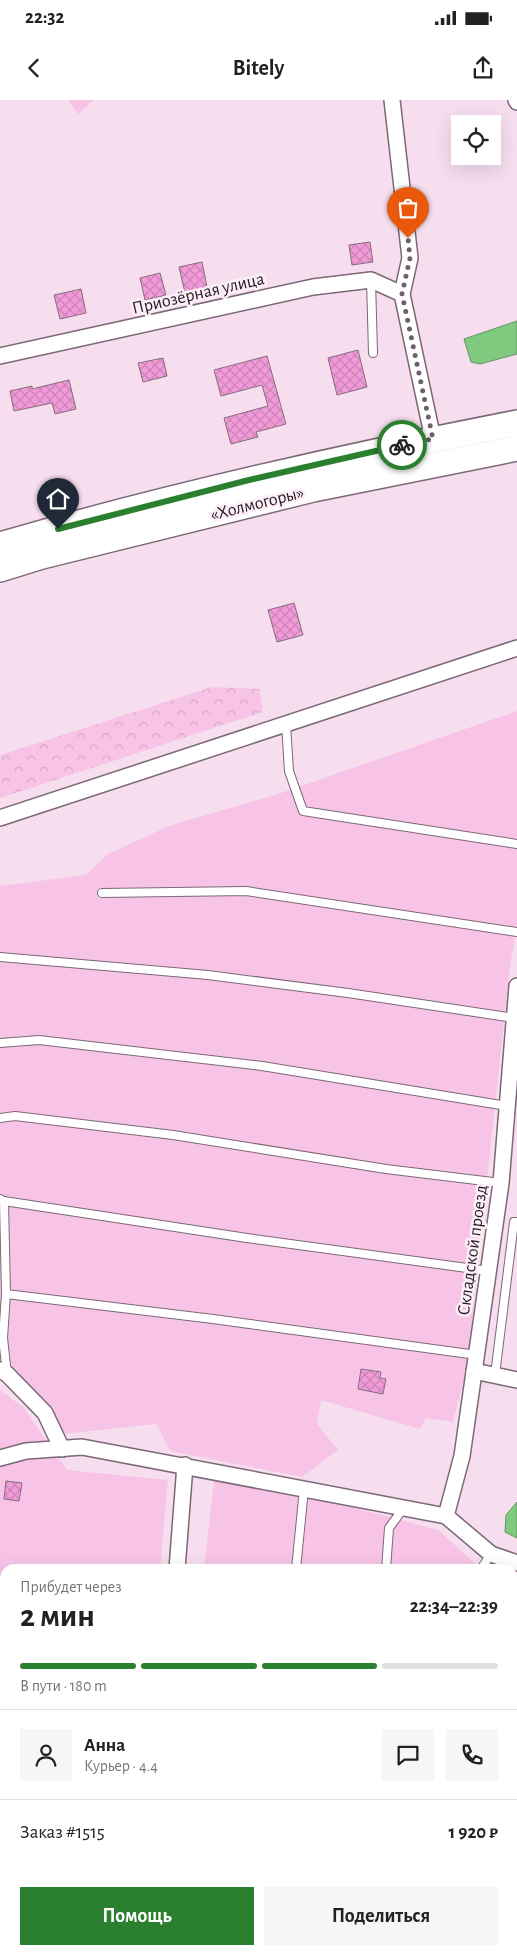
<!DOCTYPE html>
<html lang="ru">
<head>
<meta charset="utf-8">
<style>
  body { margin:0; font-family:"Alegreya Sans",sans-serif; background:#f6f6f6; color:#222; height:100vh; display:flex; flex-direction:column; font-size:19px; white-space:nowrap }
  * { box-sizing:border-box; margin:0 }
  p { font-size:16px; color:#767676 }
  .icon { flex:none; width:28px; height:28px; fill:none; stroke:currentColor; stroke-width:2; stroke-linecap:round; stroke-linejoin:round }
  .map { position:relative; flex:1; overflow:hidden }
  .sheet { position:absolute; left:0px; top:1464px; width:518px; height:391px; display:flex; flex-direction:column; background:#fff; border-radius:15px 15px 0 0; box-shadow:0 5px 20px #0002 }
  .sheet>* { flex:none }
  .fabs { position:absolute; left:451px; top:15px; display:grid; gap:10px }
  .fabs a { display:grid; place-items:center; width:50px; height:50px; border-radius:0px; background:#fff; box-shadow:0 5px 20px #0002; font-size:25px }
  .pin { position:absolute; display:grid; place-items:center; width:42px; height:42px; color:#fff; margin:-51px -21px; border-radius:50% 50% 50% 0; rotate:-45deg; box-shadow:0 0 5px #0007 }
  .pin .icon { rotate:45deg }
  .courier { position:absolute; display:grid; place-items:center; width:50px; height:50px; margin:-25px; border:4px solid #2a802e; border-radius:50%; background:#fff; color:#222; box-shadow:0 1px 6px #0007 }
  .summary em { font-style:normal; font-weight:700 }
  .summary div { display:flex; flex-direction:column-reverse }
  .summary { display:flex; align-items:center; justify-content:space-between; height:85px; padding:0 20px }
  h1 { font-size:32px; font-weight:700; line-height:38px }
  .bar { display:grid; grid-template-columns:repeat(4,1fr); gap:8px 5px; align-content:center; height:60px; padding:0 20px }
  .bar i { height:6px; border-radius:4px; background:#e0e0e0 }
  .bar .selected { background:#2a802e }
  .bar p { grid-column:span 4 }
  .line { display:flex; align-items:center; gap:12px; padding:0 20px; border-top:1px solid #e0e0e0 }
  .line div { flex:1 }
  .round { display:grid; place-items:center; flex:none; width:52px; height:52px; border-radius:0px; background:#f6f6f6 }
  .cta { display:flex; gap:10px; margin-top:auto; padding:10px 20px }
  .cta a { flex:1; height:58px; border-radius:0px; background:#2a802e; color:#fff; font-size:20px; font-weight:700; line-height:58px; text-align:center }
  .cta a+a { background:#f6f6f6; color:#222 }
  .status { display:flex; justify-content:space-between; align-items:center; height:35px; padding:0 25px; background:#fff; direction:ltr }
  .status svg { height:14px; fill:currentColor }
  header { display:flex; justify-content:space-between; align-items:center; height:65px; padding:0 20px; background:#fff; font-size:22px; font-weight:700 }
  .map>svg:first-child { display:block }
  .green { fill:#f7c4e7 }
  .forest { fill:url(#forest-crowns) }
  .water { fill:#80ca7f; stroke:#649663 }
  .building { fill:url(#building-cross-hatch); stroke:#836e7c }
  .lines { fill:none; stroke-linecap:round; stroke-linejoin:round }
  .service-casing { stroke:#7c6876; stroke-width:10 }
  .minor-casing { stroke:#7c6876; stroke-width:18 }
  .trunk-casing { stroke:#7c6876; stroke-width:28 }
  .service { stroke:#fff; stroke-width:8 }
  .minor { stroke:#fff; stroke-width:15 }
  .trunk { stroke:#fff; stroke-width:25 }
  .done { stroke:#6e6069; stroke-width:5; stroke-dasharray:0 9 }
  .route { stroke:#2a802e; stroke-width:6 }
  .labels { text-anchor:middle; stroke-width:5; stroke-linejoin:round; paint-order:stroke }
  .street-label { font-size:18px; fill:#241c21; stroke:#fdeff8 }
</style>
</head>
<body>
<div class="status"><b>22:32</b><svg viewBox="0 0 49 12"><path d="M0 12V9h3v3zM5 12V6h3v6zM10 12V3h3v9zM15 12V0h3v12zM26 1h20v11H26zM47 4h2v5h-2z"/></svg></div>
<header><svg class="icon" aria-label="back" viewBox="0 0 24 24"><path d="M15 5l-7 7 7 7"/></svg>Bitely<svg class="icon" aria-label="share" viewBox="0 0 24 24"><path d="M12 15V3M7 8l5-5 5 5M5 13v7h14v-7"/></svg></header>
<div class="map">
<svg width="517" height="1854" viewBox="0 0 517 1854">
  <defs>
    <pattern id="forest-crowns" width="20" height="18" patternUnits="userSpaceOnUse" patternTransform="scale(1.25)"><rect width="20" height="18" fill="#f7c4e7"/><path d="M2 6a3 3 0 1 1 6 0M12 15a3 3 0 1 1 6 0" fill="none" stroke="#d4a8c6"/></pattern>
    <pattern id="building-cross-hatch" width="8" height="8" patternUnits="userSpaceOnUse" patternTransform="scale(1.25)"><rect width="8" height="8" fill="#f19ad8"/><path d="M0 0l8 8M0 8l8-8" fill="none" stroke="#ce84b9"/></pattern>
  </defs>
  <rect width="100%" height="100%" fill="#f6deee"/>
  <g class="green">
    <path d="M68,0H94L78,14Z"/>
    <path d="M517,611V825L510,866L467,1267L453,1322L426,1318L420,1329L321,1300L317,1324L338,1350L302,1377L170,1351L156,1324L63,1334L17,1273L0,1262V786L86,775L108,754L169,726L281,693Z"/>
    <path d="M0,1290L23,1307L67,1370L168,1380L160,1469H5V1850H127V1854H0Z"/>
    <path d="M214,1381L321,1399L438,1430L476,1464L489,1469H204Z"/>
    <path d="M513,1475L517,1476V1854H160L161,1850H512Z"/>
  </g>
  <path class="forest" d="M212,587L259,589L263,612L0,698V655Z"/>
  <g class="water">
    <path d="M517,221V254L480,264L471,262L464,239Z"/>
    <path d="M517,1402V1438L505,1432L506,1415Z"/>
  </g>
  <g class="building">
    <path d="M370,142L373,162L352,165L349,145Z"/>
    <path d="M202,162L207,187L185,193L179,167Z"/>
    <path d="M160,173L166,195L145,200L140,178Z"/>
    <path d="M81,189L86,213L60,219L54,195Z"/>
    <path d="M358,250L367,287L337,295L328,258Z"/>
    <path d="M267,256L286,324L256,332L258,337L231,344L224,318L268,306L262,285L221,296L214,270Z"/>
    <path d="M163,258L167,276L143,282L138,263Z"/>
    <path d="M69,280L76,309L55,314L52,303L14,311L10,291L32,286V289Z"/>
    <path d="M294,503L303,535L277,542L268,510Z"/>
    <path d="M361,1269L381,1272L380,1278L386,1279L383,1294L358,1289Z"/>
    <path d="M6,1381L22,1383L19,1401L4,1399Z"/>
  </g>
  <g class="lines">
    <defs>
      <g id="service">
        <path d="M371,180L373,253"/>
        <path d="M286,624L289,671L303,711L517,744"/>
        <path d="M102,793L246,791L517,832"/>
        <path d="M0,857L208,875L348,893L514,918"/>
        <path d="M0,943L39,940L262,966L507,1006"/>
        <path d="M0,1018L15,1016L173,1035L386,1069L501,1083"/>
        <path d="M0,1099L4,1101L6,1194L3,1238L7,1274"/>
        <path d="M4,1101L247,1138L489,1171"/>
        <path d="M6,1194L213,1219L477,1255"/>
        <path d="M495,1275L514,1122H517"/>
        <path d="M296,1469L304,1389"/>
        <path d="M386,1469L389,1428L403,1409"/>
        <path d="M481,1469L491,1454"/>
        <path d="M257,1854V1850"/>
        <path d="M347,1854V1850"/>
        <path d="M441,1854V1850"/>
      </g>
      <g id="minor">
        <path d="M392,0L410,158L402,194L433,339"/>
        <path d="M516,0L517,2"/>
        <path d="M0,256L313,187L371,180L402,194"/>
        <path d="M0,718L517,548"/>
        <path d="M0,1270L7,1274L45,1313L62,1349"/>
        <path d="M474,1271L517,1280"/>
        <path d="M0,1358L26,1351L82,1347L446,1416L491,1454L517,1463"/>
        <path d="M446,1416L462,1356L501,1083L517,886"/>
        <path d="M177,1469L185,1365"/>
        <path d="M138,1854V1850"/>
      </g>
      <g id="trunk">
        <path d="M0,445C170,396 343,357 517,323"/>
        <path d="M0,469L42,456L313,389L517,348"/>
      </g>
    </defs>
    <use href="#service" class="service-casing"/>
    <use href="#minor" class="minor-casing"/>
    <use href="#trunk" class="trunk-casing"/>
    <use href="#service" class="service"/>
    <use href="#minor" class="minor"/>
    <use href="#trunk" class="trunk"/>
  </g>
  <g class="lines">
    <path class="done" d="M402,345L433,339L402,194L410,158L408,138"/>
    <path class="route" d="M58,429L249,380L402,345"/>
  </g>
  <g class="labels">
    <g class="street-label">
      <text transform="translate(198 193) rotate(-13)" y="6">Приозёрная улица</text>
      <text transform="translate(257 403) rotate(-14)" y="6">«Холмогоры»</text>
      <text transform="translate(472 1150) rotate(-82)" y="6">Складской проезд</text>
    </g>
  </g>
</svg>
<div class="fabs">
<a><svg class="icon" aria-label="locate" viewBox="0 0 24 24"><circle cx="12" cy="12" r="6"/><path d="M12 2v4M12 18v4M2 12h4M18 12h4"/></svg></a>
</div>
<div class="pin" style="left:408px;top:138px;background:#ea580c"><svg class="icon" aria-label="bag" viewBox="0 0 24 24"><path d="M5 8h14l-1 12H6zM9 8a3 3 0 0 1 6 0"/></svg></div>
<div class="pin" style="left:58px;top:429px;background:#1f2937"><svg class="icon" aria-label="home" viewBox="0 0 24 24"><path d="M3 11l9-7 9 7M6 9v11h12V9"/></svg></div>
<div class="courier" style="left:402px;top:345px"><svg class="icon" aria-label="bike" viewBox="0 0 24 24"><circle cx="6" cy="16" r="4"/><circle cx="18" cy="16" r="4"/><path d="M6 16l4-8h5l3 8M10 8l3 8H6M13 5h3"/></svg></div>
<section class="sheet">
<div class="summary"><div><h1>2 мин</h1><p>Прибудет через</p></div><em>22:34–22:39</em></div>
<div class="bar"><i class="selected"></i><i class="selected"></i><i class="selected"></i><i></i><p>В пути · 180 m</p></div>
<div class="line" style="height:90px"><a class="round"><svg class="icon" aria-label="person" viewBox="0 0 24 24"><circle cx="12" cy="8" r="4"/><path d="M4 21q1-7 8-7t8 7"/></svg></a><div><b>Анна</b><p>Курьер · 4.4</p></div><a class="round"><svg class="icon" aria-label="chat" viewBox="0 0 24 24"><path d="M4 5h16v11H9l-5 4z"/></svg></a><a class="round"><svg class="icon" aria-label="phone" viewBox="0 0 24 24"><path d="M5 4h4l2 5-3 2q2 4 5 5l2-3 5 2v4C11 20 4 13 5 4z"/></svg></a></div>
<div class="line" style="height:65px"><div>Заказ #1515</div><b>1 920 ₽</b></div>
<div class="cta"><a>Помощь</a><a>Поделиться</a></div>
</section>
</div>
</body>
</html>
